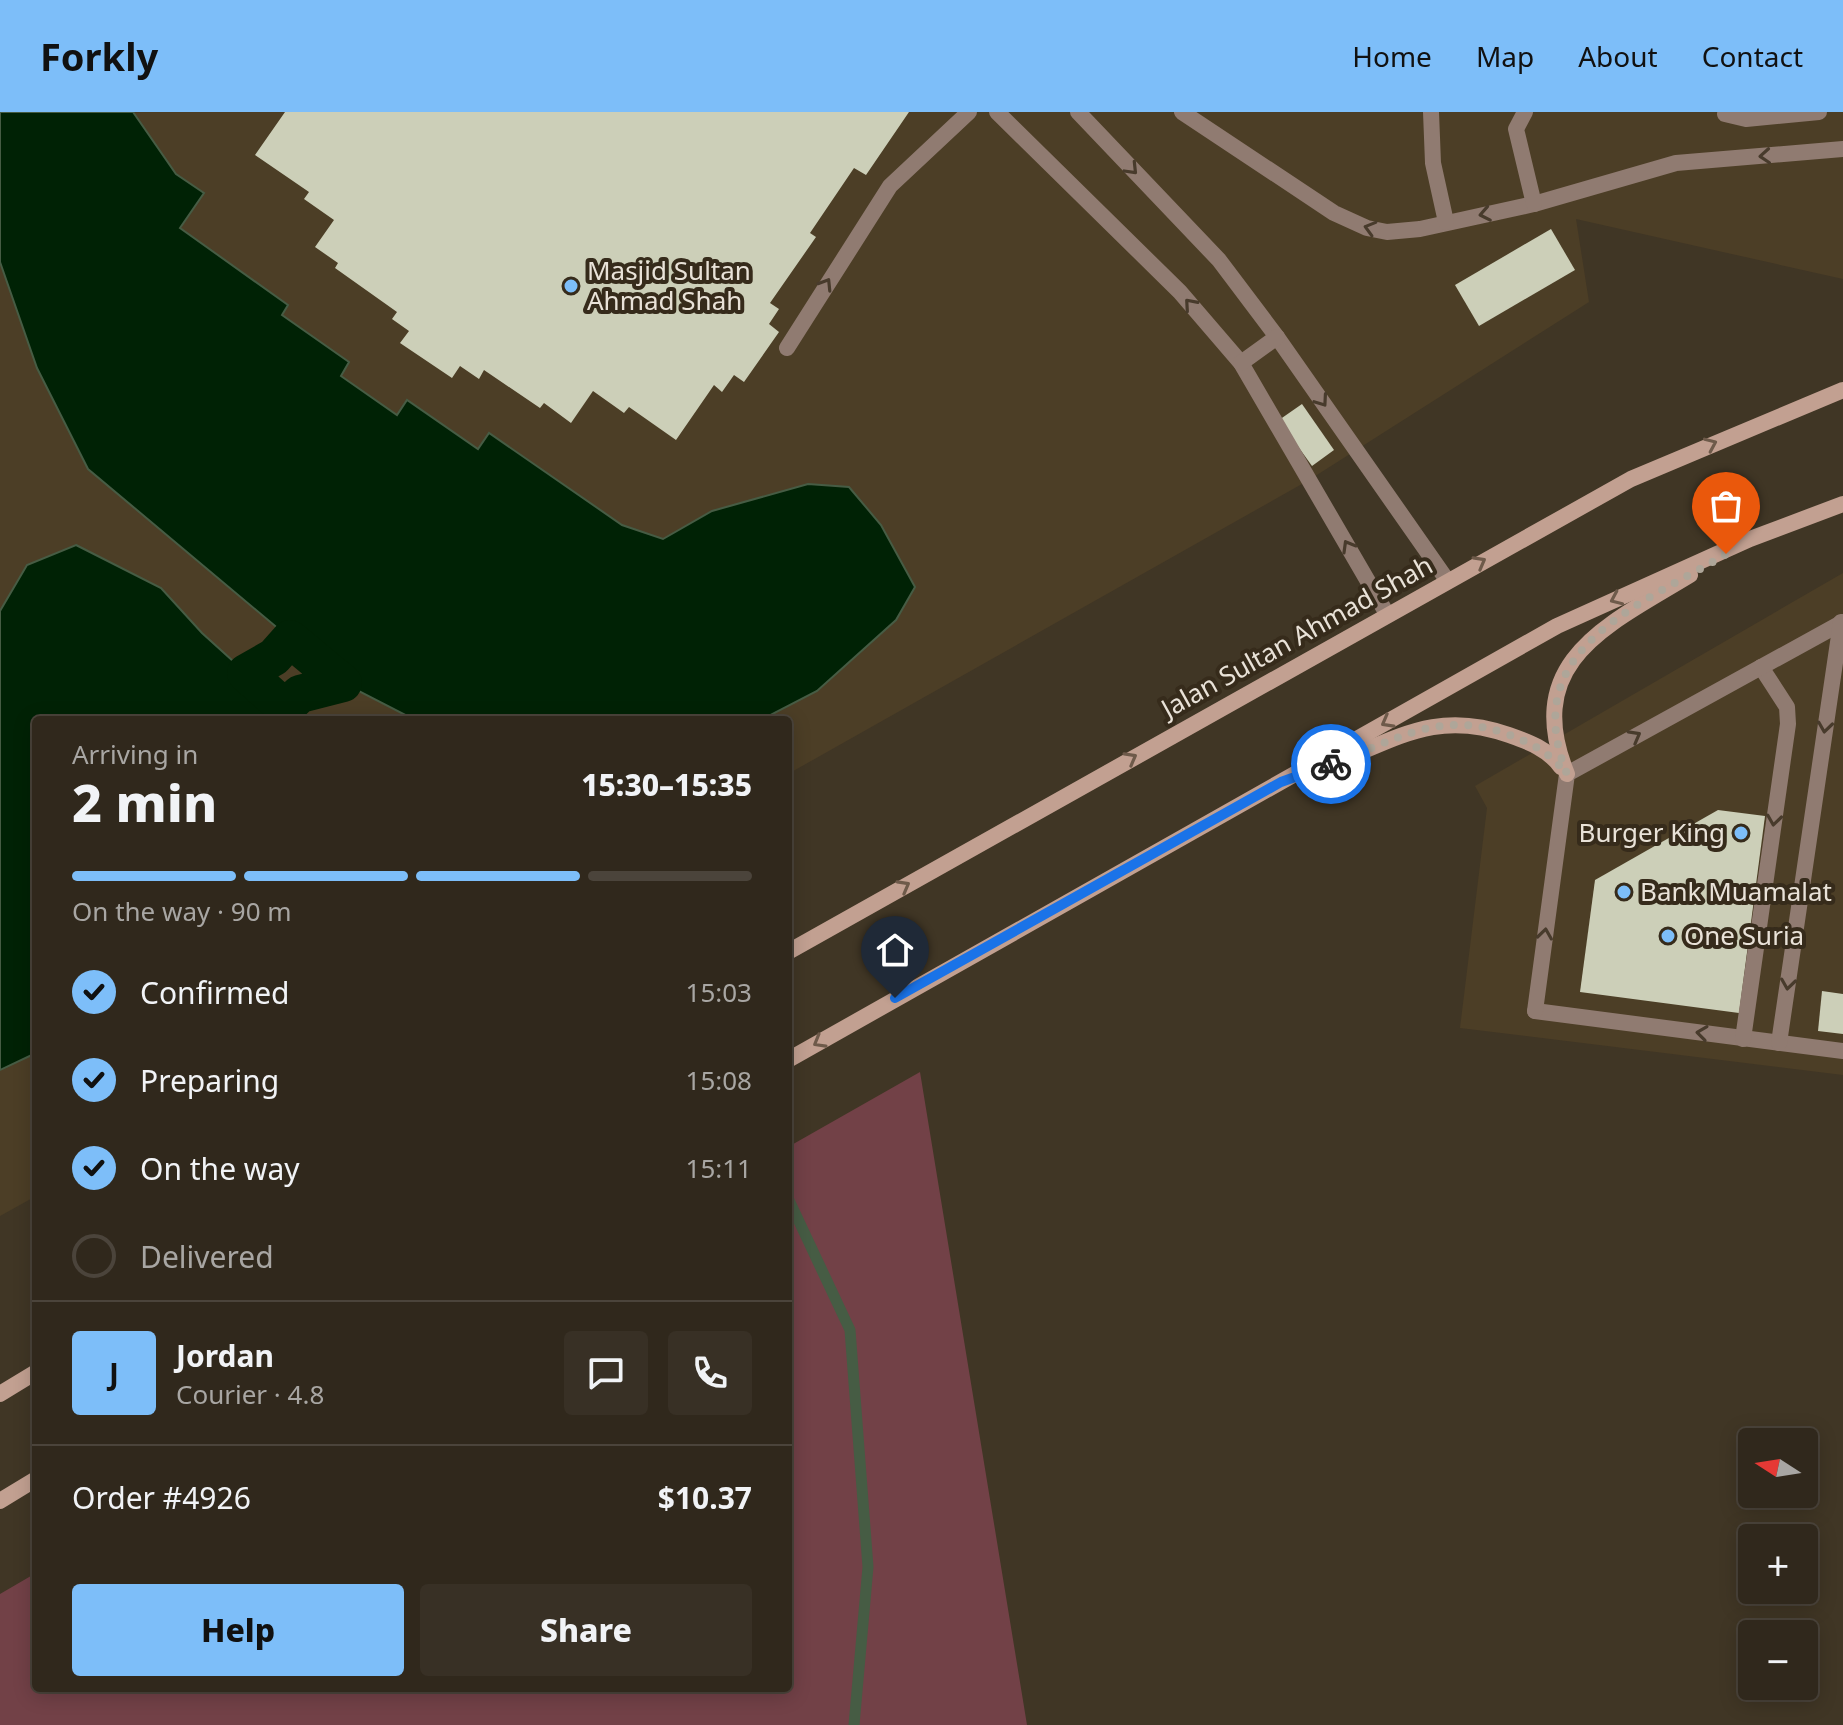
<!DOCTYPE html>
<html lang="en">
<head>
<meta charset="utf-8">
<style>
  body { margin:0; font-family:"Noto Sans",sans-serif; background:#383025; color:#f1f3f6; height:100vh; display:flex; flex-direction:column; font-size:30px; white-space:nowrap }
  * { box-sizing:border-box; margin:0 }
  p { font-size:26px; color:#a8a6a3 }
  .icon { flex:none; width:44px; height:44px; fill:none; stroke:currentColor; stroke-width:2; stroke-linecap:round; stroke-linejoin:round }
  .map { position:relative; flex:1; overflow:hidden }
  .sheet { position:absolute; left:32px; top:604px; width:760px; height:976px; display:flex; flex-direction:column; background:#30281c; border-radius:8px; box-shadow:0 4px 20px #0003,0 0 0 2px #4b443b }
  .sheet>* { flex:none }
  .needle { width:52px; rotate:282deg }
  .controls { position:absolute; left:1738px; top:1316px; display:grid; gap:16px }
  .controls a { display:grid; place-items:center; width:80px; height:80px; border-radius:8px; background:#30281c; box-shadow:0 4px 20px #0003,0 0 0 2px #4b443b; font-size:40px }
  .pin { position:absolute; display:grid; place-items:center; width:68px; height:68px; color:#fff; margin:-82px -34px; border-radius:50% 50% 50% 0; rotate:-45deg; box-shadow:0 0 8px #0007 }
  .pin .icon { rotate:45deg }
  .courier { position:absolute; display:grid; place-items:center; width:80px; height:80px; margin:-40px; border:6px solid #1a73e8; border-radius:50%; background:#fff; color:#222; box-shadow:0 2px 10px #0007 }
  .summary em { font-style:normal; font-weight:800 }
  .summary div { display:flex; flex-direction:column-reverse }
  .summary { display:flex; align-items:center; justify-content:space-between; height:136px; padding:0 40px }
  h1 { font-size:52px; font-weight:800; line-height:60px }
  .bar { display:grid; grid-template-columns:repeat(4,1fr); gap:12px 8px; align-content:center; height:96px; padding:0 40px }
  .bar i { height:10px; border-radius:6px; background:#4b443b }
  .bar .active { background:#7dbef9 }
  .bar p { grid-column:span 4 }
  .line { display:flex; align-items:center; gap:20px; padding:0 40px; border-top:2px solid #4b443b }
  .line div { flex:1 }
  .round { display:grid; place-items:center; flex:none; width:84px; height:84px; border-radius:8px; background:#383025 }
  ol { padding:0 40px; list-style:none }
  li { display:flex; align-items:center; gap:24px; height:88px }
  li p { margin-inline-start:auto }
  li .icon { padding:8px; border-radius:50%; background:#7dbef9; color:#111; stroke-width:4 }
  li:last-child { color:#a8a6a3 }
  li i { width:44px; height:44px; border:4px solid #4b443b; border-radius:50% }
  .cta { display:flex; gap:16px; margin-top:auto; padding:16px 40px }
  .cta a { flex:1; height:92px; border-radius:8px; background:#7dbef9; color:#111; font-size:32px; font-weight:800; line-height:92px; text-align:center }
  .cta a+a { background:#383025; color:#f1f3f6 }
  header { display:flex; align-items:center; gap:48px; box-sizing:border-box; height:112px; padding:0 40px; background:#7dbef9; color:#111 }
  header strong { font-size:38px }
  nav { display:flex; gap:44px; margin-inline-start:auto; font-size:28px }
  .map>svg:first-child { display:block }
  .built { fill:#4c3e26 }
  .green { fill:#724147 }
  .water { fill:#002205; stroke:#465c44; stroke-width:2 }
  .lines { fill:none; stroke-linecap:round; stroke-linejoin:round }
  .stream { stroke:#465c44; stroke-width:11 }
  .canal { stroke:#002205; stroke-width:38 }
  .building { fill:#cccfb8 }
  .lane { stroke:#907b71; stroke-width:16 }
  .street { stroke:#907b71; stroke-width:16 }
  .secondary { stroke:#c2a091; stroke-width:16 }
  .oneway { stroke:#483b2c }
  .oneway2 { stroke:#6e5a4a }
  .done { stroke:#aea699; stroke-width:8; stroke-dasharray:0 14.4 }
  .route { stroke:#1a73e8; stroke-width:10 }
  .poi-dot { fill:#7dbef9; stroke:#362b1b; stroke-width:3 }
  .labels { text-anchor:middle; stroke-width:8; stroke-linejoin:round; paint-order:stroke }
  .poi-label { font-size:26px; fill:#e9e2d8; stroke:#362b1b; text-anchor:start }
  .street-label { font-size:26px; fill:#e9e2d8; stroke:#362b1b }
</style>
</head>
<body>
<header>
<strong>Forkly</strong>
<nav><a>Home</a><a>Map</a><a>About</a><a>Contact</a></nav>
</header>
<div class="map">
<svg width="1843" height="1613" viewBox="0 0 1843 1613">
  <rect width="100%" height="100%" fill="#403625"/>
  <g class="built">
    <path d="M0,0H1843V167L1576,107L1589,190L1309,368L788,662V608H36V1084L0,1104Z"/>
    <path d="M1843,461V963L1460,916L1487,696L1475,674Z"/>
  </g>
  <path class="green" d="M920,960L1027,1613H0V1482L36,1461V1576H788V1035Z"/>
  <g class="water">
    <path d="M0,0H133L176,62L204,81L180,116L288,193L282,203L349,250L341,264L397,303L407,288L478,337L489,321L622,413L663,427L712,399L808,372L849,375L881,413L915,475L896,508L817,579L761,608H415L343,571L88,357L37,256L0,150Z"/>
    <path d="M76,433L161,476L202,521L298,608H36V941L0,958V499L27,453Z"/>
  </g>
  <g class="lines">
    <path class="stream" d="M788,1086L850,1218L868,1455L854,1613"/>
    <path class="canal" d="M290,527L343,571L300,582L285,596L246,561L274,545Z"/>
  </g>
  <g class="building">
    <path d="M285,0H909L866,63L854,56L810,121L816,125L770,191L779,197L769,212L779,220L744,270L734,263L722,280L714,273L676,328L629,295L624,301L593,279L571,311L544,291L540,296L484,258L479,267L460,254L452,266L400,231L409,219L392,207L397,200L335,156L338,151L315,135L334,108L304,87L309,80L255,43Z"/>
    <path d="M1551,117L1575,158L1479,214L1455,173Z"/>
    <path d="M1302,292L1334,338L1312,354L1279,308Z"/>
    <path d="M1718,698L1765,704L1739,901L1580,880L1595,768Z"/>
    <path d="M1822,879L1843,882V922L1818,919Z"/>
  </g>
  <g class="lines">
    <g class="lane">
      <path d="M1182,0L1334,101L1367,116L1387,120L1420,117L1534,92L1676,51L1843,37"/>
      <path d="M1431,0L1433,51L1446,110"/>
      <path d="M1525,0L1516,17L1534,92"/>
      <path d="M1725,2L1746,7L1819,0"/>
      <path d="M787,236L890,74L969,0"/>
      <path d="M1535,899L1843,939"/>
      <path d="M1743,927L1788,612L1787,595L1761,555"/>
    </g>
    <g class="street">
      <path d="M997,0L1180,180L1241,251L1387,502"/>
      <path d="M1078,0L1219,148L1277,225L1447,468"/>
      <path d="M1241,251L1277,225"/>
      <path d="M1535,899L1567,662L1843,510"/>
      <path d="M1779,931L1841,510"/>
    </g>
    <g class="secondary">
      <path d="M1324,655C1393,630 1433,596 1509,623C1529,630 1548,637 1561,655"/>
      <path d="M1567,662C1521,549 1608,513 1690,463"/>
      <path d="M788,840L1631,367L1843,278"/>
      <path d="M788,948L1557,514L1750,427L1843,392"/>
      <path d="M0,1282L36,1260"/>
      <path d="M0,1389L36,1367"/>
    </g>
  </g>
  <defs><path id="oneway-chevron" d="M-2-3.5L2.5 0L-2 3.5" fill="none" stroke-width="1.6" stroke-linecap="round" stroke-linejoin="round" transform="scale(2)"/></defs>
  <g class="oneway">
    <use href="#oneway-chevron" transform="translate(1765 44) rotate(176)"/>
    <use href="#oneway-chevron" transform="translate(1132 57) rotate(46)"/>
    <use href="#oneway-chevron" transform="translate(1485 102) rotate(169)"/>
    <use href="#oneway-chevron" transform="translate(1370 116) rotate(-164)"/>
    <use href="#oneway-chevron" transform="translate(826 172) rotate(-58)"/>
    <use href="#oneway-chevron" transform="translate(1190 192) rotate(-131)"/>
    <use href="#oneway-chevron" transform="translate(1322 289) rotate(55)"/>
    <use href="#oneway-chevron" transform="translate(1348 434) rotate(-120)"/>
    <use href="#oneway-chevron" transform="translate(1825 615) rotate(98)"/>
    <use href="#oneway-chevron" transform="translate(1635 624) rotate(-29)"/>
    <use href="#oneway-chevron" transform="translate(1774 708) rotate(98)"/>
    <use href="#oneway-chevron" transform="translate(1545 822) rotate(-82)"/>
    <use href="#oneway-chevron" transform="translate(1788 872) rotate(98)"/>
    <use href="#oneway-chevron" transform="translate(1702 921) rotate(-172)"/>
  </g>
  <g class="oneway2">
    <use href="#oneway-chevron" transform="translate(1711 332) rotate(-24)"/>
    <use href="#oneway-chevron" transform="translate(1480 450) rotate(-29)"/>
    <use href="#oneway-chevron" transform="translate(1616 487) rotate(156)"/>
    <use href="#oneway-chevron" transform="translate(1387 610) rotate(151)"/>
    <use href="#oneway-chevron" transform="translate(1131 646) rotate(-29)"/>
    <use href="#oneway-chevron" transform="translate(904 774) rotate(-29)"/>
    <use href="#oneway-chevron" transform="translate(819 930) rotate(150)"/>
  </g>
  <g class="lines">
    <path class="done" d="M1331,652C1396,629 1437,597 1507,622C1532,631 1550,641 1567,662C1517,536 1638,495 1726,442"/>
    <path class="route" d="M895,886L1281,670L1331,652"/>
  </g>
  <g class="poi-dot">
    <circle cx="571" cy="174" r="8"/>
    <circle cx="1741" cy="721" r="8"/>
    <circle cx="1624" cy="780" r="8"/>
    <circle cx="1668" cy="824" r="8"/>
  </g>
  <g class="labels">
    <g class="poi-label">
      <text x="587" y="168">Masjid Sultan<tspan x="587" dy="30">Ahmad Shah</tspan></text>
      <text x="1725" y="730" text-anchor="end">Burger King</text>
      <text x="1640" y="789">Bank Muamalat</text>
      <text x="1684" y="833">One Suria</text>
    </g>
    <g class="street-label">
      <text transform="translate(1297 525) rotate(-29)" y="9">Jalan Sultan Ahmad Shah</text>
    </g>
  </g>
</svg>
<div class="controls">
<a><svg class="needle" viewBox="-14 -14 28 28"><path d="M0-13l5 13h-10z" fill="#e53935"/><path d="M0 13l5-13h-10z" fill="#a8a6a3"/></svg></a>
<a>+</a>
<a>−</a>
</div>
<div class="pin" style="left:1726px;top:442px;background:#ea580c"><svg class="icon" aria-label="bag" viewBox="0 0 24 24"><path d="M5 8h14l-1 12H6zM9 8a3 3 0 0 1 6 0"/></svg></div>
<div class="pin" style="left:895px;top:886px;background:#1f2937"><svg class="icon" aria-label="home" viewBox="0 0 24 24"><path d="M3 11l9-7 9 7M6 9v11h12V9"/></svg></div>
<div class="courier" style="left:1331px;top:652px"><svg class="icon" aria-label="bike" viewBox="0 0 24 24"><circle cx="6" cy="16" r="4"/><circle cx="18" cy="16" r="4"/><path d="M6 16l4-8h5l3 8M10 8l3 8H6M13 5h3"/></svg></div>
<section class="sheet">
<div class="summary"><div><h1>2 min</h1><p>Arriving in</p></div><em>15:30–15:35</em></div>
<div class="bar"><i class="active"></i><i class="active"></i><i class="active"></i><i></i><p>On the way · 90 m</p></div>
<ol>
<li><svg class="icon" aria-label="check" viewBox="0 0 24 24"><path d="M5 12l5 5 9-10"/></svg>Confirmed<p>15:03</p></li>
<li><svg class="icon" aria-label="check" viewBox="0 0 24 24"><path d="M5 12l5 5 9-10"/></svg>Preparing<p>15:08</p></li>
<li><svg class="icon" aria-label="check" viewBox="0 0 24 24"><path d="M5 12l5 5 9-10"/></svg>On the way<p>15:11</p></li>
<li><i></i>Delivered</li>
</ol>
<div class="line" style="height:144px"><b class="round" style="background:#7dbef9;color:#111">J</b><div><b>Jordan</b><p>Courier · 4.8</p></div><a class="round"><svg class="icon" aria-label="chat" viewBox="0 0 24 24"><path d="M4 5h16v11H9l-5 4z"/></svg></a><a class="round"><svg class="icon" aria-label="phone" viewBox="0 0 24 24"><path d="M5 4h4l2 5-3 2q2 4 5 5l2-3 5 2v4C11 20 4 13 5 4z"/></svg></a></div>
<div class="line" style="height:104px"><div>Order #4926</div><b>$10.37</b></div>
<div class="cta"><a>Help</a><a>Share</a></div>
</section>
</div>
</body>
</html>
